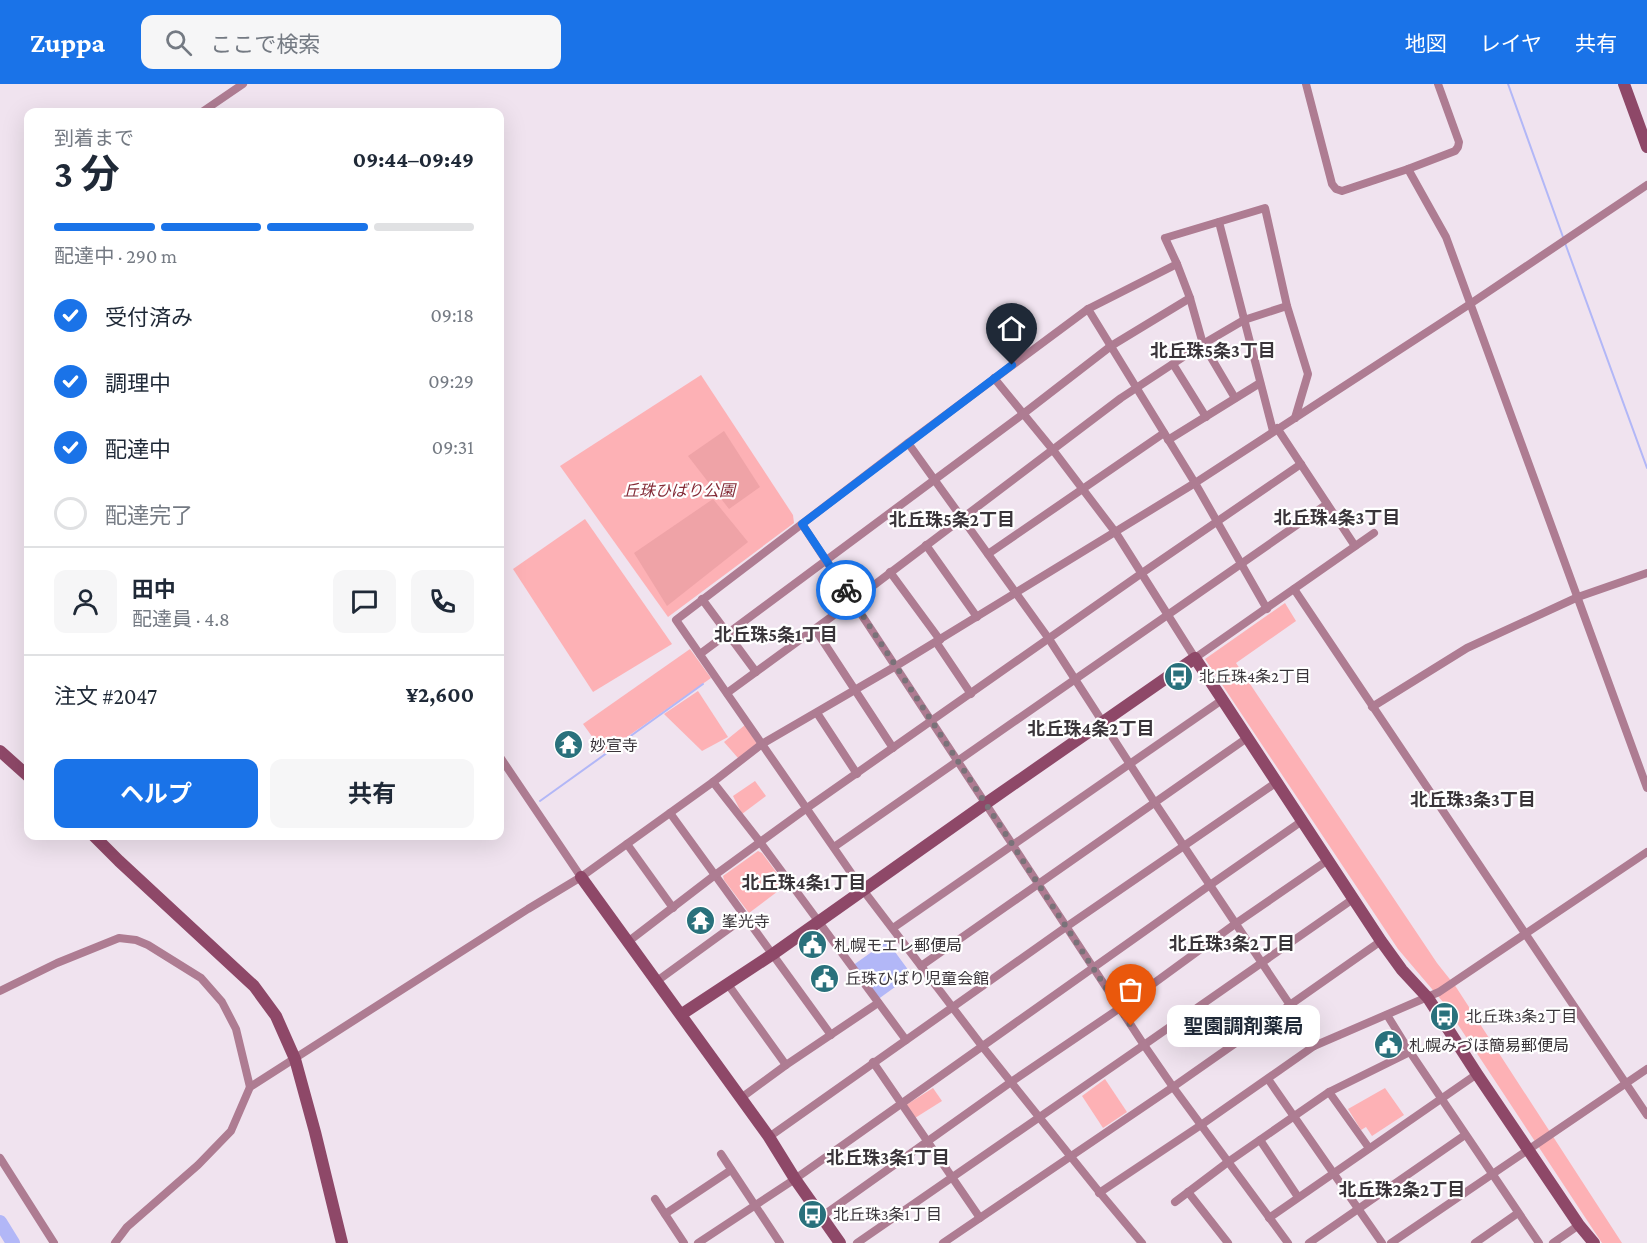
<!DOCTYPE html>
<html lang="ja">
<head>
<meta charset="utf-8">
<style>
  body { margin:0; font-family:"Crimson Pro","Noto Sans JP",serif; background:#f6f6f7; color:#1f2937; height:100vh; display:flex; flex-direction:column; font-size:22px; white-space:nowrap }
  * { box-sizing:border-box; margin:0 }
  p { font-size:20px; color:#747a83 }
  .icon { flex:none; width:33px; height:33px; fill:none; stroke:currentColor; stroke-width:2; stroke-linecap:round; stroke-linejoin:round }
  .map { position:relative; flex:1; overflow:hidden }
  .details { position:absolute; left:24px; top:24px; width:480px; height:732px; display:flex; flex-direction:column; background:#fff; border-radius:12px; box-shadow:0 6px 24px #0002 }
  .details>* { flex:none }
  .pin { position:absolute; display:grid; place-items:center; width:51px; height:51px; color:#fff; margin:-62px -26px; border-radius:50% 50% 50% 0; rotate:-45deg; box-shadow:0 0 6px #0007 }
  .pin .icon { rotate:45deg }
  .courier { position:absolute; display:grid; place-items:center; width:60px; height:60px; margin:-30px; border:4px solid #1a73e8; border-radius:50%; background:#fff; color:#222; box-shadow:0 2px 8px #0007 }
  .bubble { position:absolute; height:42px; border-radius:12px; background:#fff; box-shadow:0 6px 24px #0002; font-size:20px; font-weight:700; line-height:42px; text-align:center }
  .headline em { font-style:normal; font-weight:700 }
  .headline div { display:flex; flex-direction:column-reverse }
  .headline { display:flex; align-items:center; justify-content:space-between; height:102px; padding:0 30px }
  h1 { font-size:39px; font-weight:700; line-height:45px }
  .bar { display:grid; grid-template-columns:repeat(4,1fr); gap:9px 6px; align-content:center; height:72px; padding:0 30px }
  .bar i { height:8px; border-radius:4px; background:#e0e1e3 }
  .bar .current { background:#1a73e8 }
  .bar p { grid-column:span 4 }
  .line { display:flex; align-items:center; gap:15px; padding:0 30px; border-top:2px solid #e0e1e3 }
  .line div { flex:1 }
  .round { display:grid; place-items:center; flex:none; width:63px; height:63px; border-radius:12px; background:#f6f6f7 }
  ol { padding:0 30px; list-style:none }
  li { display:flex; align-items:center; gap:18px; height:66px }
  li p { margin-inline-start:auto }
  li .icon { padding:6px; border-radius:50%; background:#1a73e8; color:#fff; stroke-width:4 }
  li:last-child { color:#747a83 }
  li i { width:33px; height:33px; border:3px solid #e0e1e3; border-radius:50% }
  .button { display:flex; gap:12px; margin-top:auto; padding:12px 30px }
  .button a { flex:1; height:69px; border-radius:12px; background:#1a73e8; color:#fff; font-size:24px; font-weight:700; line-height:69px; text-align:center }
  .button a+a { background:#f6f6f7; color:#1f2937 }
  header { display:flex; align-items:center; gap:36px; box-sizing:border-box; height:84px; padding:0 30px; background:#1a73e8; color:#fff }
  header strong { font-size:28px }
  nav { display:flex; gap:33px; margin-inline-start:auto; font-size:21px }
  .search { width:420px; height:54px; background:#f6f6f7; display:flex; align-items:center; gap:15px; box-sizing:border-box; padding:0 21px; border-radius:12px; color:#747a83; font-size:22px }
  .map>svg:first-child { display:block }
  .green { fill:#fdb1b5 }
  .forest { fill:#efa3a7 }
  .water { fill:#b2b7f7 }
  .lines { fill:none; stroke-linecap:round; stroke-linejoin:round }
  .stream { stroke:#b2b7f7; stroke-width:2 }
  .river { stroke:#b2b7f7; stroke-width:14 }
  .street { stroke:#ae7c92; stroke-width:8 }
  .secondary { stroke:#8e4868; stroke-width:12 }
  .done { stroke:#7a7279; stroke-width:6; stroke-dasharray:0 10.8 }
  .route { stroke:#1a73e8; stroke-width:8 }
  .labels { text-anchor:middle; stroke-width:4.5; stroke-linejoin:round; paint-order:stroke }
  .park-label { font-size:16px; font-style:italic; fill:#842c38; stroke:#fff }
  .poi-label { font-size:16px; fill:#3a353a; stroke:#fff; text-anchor:start }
  .neighbourhood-label { font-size:18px; font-weight:bold; fill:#3a353a; stroke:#fff }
</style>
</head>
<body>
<header>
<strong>Zuppa</strong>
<div class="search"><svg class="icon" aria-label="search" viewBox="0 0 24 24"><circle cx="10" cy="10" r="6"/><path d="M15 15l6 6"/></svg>ここで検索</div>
<nav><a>地図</a><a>レイヤ</a><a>共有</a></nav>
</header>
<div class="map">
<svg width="1647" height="1159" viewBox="0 0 1647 1159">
  <rect width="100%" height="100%" fill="#f0e3ef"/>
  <g class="green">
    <path d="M701,291L793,431L794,439L668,533L560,382Z"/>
    <path d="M585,435L672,560L593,608L513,485Z"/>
    <path d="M1285,519L1296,537L1236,579L1437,879L1456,903L1622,1159H1602L1443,918L1398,865L1205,575Z"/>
    <path d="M690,565L711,594L604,669L583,640Z"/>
    <path d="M698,607L728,653L702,667L664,630Z"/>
    <path d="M745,641L757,660L738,674L724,658Z"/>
    <path d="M755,697L766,712L742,730L733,712Z"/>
    <path d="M758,767L762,769L786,801L749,829L724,796L723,792Z"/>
    <path d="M1105,995L1127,1028L1103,1044L1082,1012Z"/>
    <path d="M933,1004L942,1017L915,1034L906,1021Z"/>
    <path d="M1385,1004L1404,1031L1372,1052L1366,1043L1361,1046L1348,1025Z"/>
  </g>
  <g class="forest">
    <path d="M724,347L760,403L729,425L688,372Z"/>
    <path d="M713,415L748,458L667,522L634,469Z"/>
  </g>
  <path class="water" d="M887,857L909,887L894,899L895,903L877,916L852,882Z"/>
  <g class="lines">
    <g class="stream">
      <path d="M1508,0L1563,153"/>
      <path d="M1565,159L1647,384"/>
      <path d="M540,717L703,600"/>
    </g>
    <path class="river" d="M0,1138L13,1159"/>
    <g class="street">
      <path d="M1306,0L1332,100L1336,105L1342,107L1408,85L1455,67L1458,63L1459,58L1438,0"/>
      <path d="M202,28L243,0"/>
      <path d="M1408,85L1446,153L1647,704"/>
      <path d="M1219,138L1273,347"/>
      <path d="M1088,225L1195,399L1267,525"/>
      <path d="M1173,280L1206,333"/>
      <path d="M994,294L1053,366L1116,449L1195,574L1374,449"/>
      <path d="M1235,314L1203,260L1190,214L1177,180L1165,154L1265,124L1287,222L1308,290L1295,334"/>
      <path d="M1277,344L1355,462"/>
      <path d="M1168,356L1260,299"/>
      <path d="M908,359L1049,555L1155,719L1290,921L1314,962"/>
      <path d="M802,440L1144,961L1173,1003L1288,1159"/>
      <path d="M926,461L977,533"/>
      <path d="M988,470L1164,349"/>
      <path d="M890,488L940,556"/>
      <path d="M1294,505L1647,1031"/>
      <path d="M702,515L756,588"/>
      <path d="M815,545L893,664"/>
      <path d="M936,558L971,610"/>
      <path d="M700,570L1023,330L1111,262L1190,214"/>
      <path d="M727,609L853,517L1121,314L1203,260L1244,236L1287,222"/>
      <path d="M1372,623L1467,564L1578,513L1647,489"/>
      <path d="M817,629L857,690"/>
      <path d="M500,673L581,793"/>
      <path d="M713,698L760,758L906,956"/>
      <path d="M670,729L831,951"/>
      <path d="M627,760L673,824"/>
      <path d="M834,763L1327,420"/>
      <path d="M893,844L1222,616"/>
      <path d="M629,857L715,791L807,724L1142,489L1301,380"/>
      <path d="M921,882L1247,654"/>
      <path d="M657,897L745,833"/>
      <path d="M727,899L786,981"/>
      <path d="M0,907L57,879L119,854L136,856L148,861L201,894L222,918L236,945L250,1003L528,825L581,793L713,698L762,660L896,582L1195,399L1470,220L1647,101"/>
      <path d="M1387,931L1410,968L1539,1159"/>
      <path d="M873,978L980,1134"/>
      <path d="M1268,995L1382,1159"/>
      <path d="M1329,1008L1369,1064"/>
      <path d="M741,1014L786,981L878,919"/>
      <path d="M769,1053L1066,843L1277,698"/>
      <path d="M1260,1056L1298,1113"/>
      <path d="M721,1070L780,1159"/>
      <path d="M0,1074L54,1159"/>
      <path d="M1188,1108L1228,1159"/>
      <path d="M1099,1109L1201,1041L1314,962L1439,908L1647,768"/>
      <path d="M655,1115L684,1159"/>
      <path d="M1175,1118L1228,1078L1329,1008L1410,968"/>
      <path d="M665,1130L731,1086"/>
      <path d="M821,1133L1011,998L1120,924L1235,840L1328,776"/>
      <path d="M1269,1134L1477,990"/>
      <path d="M115,1159L127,1143L198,1081L231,1047L250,1003"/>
      <path d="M698,1159L795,1095L1210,801L1302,737"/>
      <path d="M857,1159L1141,963L1353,815"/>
      <path d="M943,1159L1173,1003L1381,857"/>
      <path d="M1142,1159L1096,1104L982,962L863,806L676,536L908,359L1088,225L1177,180"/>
      <path d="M1309,1159L1465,1051"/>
      <path d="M1391,1159L1647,985"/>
      <path d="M1475,1159L1518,1129"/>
      <path d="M1553,1159L1579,1141"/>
    </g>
    <g class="secondary">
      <path d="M1624,0L1647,63"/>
      <path d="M0,667L28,692"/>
      <path d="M94,752L119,777L254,902L276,932L295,975L315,1048L342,1159"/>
      <path d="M581,793L769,1053L795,1095L840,1159"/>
      <path d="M682,930L773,870L985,720L1195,574L1381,857L1402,886L1428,914L1477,990L1579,1141L1594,1159"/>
    </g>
  </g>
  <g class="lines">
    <path class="done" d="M846,506L1131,942"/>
    <path class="route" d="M846,506L802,440L1012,281"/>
  </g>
  <defs>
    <symbol id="bus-disc" viewBox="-11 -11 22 22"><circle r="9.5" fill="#29717c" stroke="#fff"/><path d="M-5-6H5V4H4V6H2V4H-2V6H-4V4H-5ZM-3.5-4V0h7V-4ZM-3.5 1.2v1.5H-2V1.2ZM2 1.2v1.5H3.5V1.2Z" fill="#fff"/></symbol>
    <symbol id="temple-disc" viewBox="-11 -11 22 22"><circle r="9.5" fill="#29717c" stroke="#fff"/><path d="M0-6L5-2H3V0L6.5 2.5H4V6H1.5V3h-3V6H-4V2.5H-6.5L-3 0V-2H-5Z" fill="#fff"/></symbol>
    <symbol id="civic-disc" viewBox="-11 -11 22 22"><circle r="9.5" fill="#29717c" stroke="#fff"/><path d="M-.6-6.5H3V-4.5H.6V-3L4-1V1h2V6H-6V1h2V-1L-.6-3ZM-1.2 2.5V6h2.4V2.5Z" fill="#fff"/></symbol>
  </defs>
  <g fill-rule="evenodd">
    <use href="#bus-disc" x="1162" y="576" width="33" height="33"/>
    <use href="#temple-disc" x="552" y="644" width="33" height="33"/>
    <use href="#temple-disc" x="684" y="820" width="33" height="33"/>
    <use href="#civic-disc" x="796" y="844" width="33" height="33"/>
    <use href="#civic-disc" x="808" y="878" width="33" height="33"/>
    <use href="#bus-disc" x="1428" y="916" width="33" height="33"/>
    <use href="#civic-disc" x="1372" y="944" width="33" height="33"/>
    <use href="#bus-disc" x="796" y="1114" width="33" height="33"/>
  </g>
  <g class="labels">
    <g class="park-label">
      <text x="679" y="412">丘珠ひばり公園</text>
    </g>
    <g class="poi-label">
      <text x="1199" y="598">北丘珠4条2丁目</text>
      <text x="590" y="667">妙宣寺</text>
      <text x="722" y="843">峯光寺</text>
      <text x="834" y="867">札幌モエレ郵便局</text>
      <text x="845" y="900">丘珠ひばり児童会館</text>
      <text x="1466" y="938">北丘珠3条2丁目</text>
      <text x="1409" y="967">札幌みづほ簡易郵便局</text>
      <text x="833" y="1136">北丘珠3条1丁目</text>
    </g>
    <g class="neighbourhood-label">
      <text x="1213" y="273">北丘珠5条3丁目</text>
      <text x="1337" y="440">北丘珠4条3丁目</text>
      <text x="952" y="442">北丘珠5条2丁目</text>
      <text x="776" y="557">北丘珠5条1丁目</text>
      <text x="1091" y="651">北丘珠4条2丁目</text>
      <text x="1473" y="722">北丘珠3条3丁目</text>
      <text x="804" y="805">北丘珠4条1丁目</text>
      <text x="1232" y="866">北丘珠3条2丁目</text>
      <text x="888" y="1080">北丘珠3条1丁目</text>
      <text x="1402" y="1112">北丘珠2条2丁目</text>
    </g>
  </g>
</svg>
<div class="pin" style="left:1131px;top:942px;background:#ea580c"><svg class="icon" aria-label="bag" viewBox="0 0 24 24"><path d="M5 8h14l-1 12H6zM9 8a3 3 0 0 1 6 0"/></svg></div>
<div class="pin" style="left:1012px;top:281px;background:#1f2937"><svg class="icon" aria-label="home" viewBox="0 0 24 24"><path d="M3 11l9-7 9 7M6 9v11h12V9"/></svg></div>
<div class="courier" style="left:846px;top:506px"><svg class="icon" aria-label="bike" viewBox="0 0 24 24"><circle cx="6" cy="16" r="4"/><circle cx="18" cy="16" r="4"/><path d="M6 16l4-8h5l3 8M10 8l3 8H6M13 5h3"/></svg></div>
<div class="bubble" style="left:1167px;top:921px;width:153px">聖園調剤薬局</div>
<section class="details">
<div class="headline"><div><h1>3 分</h1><p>到着まで</p></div><em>09:44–09:49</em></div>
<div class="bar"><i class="current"></i><i class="current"></i><i class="current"></i><i></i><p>配達中 · 290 m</p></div>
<ol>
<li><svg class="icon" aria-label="check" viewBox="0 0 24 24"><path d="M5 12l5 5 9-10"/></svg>受付済み<p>09:18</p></li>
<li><svg class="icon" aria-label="check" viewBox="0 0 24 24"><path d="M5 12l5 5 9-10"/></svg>調理中<p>09:29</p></li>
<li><svg class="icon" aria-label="check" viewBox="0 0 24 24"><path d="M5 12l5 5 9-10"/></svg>配達中<p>09:31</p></li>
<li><i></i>配達完了</li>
</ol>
<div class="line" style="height:108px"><a class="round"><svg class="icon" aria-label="person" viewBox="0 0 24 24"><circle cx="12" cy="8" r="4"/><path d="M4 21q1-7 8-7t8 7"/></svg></a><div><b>田中</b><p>配達員 · 4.8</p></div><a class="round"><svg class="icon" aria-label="chat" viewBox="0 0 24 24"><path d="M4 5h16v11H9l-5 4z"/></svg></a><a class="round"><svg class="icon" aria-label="phone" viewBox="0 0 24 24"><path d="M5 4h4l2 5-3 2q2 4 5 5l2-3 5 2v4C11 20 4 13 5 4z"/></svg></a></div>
<div class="line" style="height:78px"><div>注文 #2047</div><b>¥2,600</b></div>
<div class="button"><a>ヘルプ</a><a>共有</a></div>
</section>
</div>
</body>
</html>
